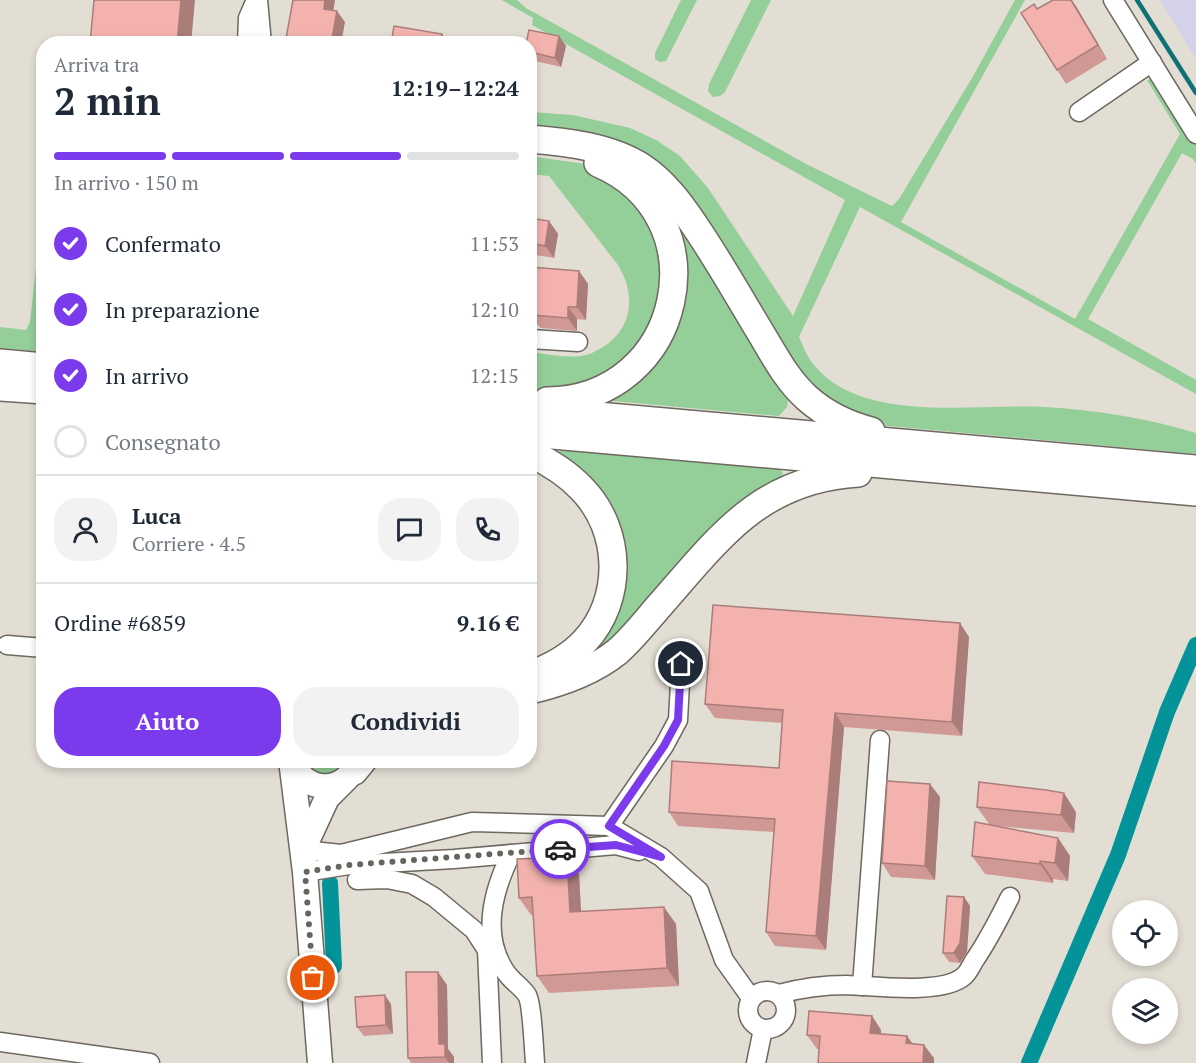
<!DOCTYPE html>
<html lang="it">
<head>
<meta charset="utf-8">
<style>
  body { margin:0; font-family:"PT Serif",serif; background:#f2f2f3; color:#1f2937; height:100vh; display:flex; flex-direction:column; font-size:22px; white-space:nowrap }
  * { box-sizing:border-box; margin:0 }
  p { font-size:20px; color:#747a83 }
  .icon { flex:none; width:33px; height:33px; fill:none; stroke:currentColor; stroke-width:2; stroke-linecap:round; stroke-linejoin:round }
  .map { position:relative; flex:1; overflow:hidden }
  .sheet { position:absolute; left:36px; top:36px; width:501px; height:732px; display:flex; flex-direction:column; background:#fff; border-radius:24px; box-shadow:0 3px 9px #0003 }
  .sheet>* { flex:none }
  .fabs { position:absolute; left:1112px; top:900px; display:grid; gap:12px }
  .fabs a { display:grid; place-items:center; width:66px; height:66px; border-radius:50%; background:#fff; box-shadow:0 3px 9px #0003; font-size:30px }
  .pin { position:absolute; display:grid; place-items:center; width:51px; height:51px; color:#fff; margin:-26px; border:3px solid #fff; border-radius:50%; box-shadow:0 2px 6px #0007 }
  .courier { position:absolute; display:grid; place-items:center; width:60px; height:60px; margin:-30px; border:4px solid #7c3aed; border-radius:50%; background:#fff; color:#222; box-shadow:0 2px 8px #0007 }
  .summary em { font-style:normal; font-weight:700 }
  .summary div { display:flex; flex-direction:column-reverse }
  .summary { display:flex; align-items:center; justify-content:space-between; height:102px; padding:0 18px }
  h1 { font-size:39px; font-weight:700; line-height:45px }
  .bar { display:grid; grid-template-columns:repeat(4,1fr); gap:9px 6px; align-content:center; height:72px; padding:0 18px }
  .bar i { height:8px; border-radius:4px; background:#e0e1e3 }
  .bar .active { background:#7c3aed }
  .bar p { grid-column:span 4 }
  .line { display:flex; align-items:center; gap:15px; padding:0 18px; border-top:2px solid #e0e1e3 }
  .line div { flex:1 }
  .round { display:grid; place-items:center; flex:none; width:63px; height:63px; border-radius:24px; background:#f2f2f3 }
  ol { padding:0 18px; list-style:none }
  li { display:flex; align-items:center; gap:18px; height:66px }
  li p { margin-inline-start:auto }
  li .icon { padding:6px; border-radius:50%; background:#7c3aed; color:#fff; stroke-width:4 }
  li:last-child { color:#747a83 }
  li i { width:33px; height:33px; border:3px solid #e0e1e3; border-radius:50% }
  .cta { display:flex; gap:12px; margin-top:auto; padding:12px 18px }
  .cta a { flex:1; height:69px; border-radius:24px; background:#7c3aed; color:#fff; font-size:24px; font-weight:700; line-height:69px; text-align:center }
  .cta a+a { background:#f2f2f3; color:#1f2937 }
  .map>svg:first-child { display:block }
  .education { fill:#d4d2e8 }
  .green { fill:#94ce99 }
  .lines { fill:none; stroke-linecap:round; stroke-linejoin:round }
  .stream { stroke:#0e7175; stroke-width:4.5 }
  .canal { stroke:#05939a; stroke-width:16 }
  .minor-casing { stroke:#6d6860; stroke-width:21 }
  .major-casing { stroke:#6d6860; stroke-width:27 }
  .highway-casing { stroke:#6d6860; stroke-width:30 }
  .minor { stroke:#fff; stroke-width:18 }
  .major { stroke:#fff; stroke-width:24 }
  .highway { stroke:#fff; stroke-width:27 }
  .wall { fill:#d19996 }
  .shaded-wall { fill:#aa7d7a }
  .building { fill:#f3b2ae; stroke:#aa7d7a; stroke-width:1.5 }
  .done { stroke:#67645e; stroke-width:6; stroke-dasharray:0 10.8 }
  .route { stroke:#7c3aed; stroke-width:8 }
</style>
</head>
<body>
<div class="map">
<svg width="1196" height="1063" viewBox="0 0 1196 1063">
  <rect width="100%" height="100%" fill="#e3ded4"/>
  <path class="education" d="M1160,0H1196V59Z"/>
  <g class="green">
    <path d="M502,0H517L526,8L808,165L892,206L899,199L972,78L1015,0H1025L901,222L1075,319L1180,134L1147,80L1151,79L1156,81L1196,145V164L1193,159L1182,153L1088,319L1196,380V394L860,207L799,337C803,346 807,357 814,365C863,425 976,403 1044,407C1095,410 1147,418 1196,433V454L878,425L811,392L681,192L530,134V112L573,115L630,128L656,140L680,156L708,188L793,316L845,200L532,25L533,18Z"/>
    <path d="M681,0H697L666,61L660,62L655,59V53Z"/>
    <path d="M751,0H771L725,92L720,96L713,97L708,91L709,84Z"/>
    <path d="M530,156L585,164L620,182L660,238L662,310L616,374L546,394L530,393V352C547,354 569,359 586,355C592,354 597,350 603,347C633,328 636,294 618,265L549,176L530,174Z"/>
    <path d="M43,204V352L0,348V327L26,330L30,322Z"/>
    <path d="M678,221L789,396L787,407L779,416L613,401L615,395L640,375L676,222Z"/>
    <path d="M562,450L778,469L781,470L783,474L643,615L587,662L623,586L558,453Z"/>
    <path d="M304,761H346C333,777 317,780 304,761Z"/>
  </g>
  <g class="lines">
    <path class="stream" d="M1137,0L1196,93"/>
    <g class="canal">
      <path d="M330,883L334,966"/>
      <path d="M1029,1063L1118,855L1167,712L1196,645"/>
    </g>
    <defs>
      <g id="minor">
        <path d="M258,0L262,44"/>
        <path d="M1113,0L1196,134"/>
        <path d="M247,44L248,18L256,0"/>
        <path d="M1079,112L1152,62"/>
        <path d="M530,339L578,342"/>
        <path d="M7,645L44,648"/>
        <path d="M609,826L664,746L678,720L681,664"/>
        <path d="M303,850L341,854L472,822L609,826L661,857L699,891L724,960L751,998"/>
        <path d="M511,854C493,891 481,934 505,971C511,981 521,986 527,995C532,1003 534,1050 535,1063"/>
        <path d="M305,872L349,865L454,859L616,845L639,851"/>
        <path d="M357,880L387,879L412,884L434,897L474,930L487,950L492,1063"/>
        <path d="M862,986L880,740"/>
        <circle cx="767" cy="1010" r="19"/>
        <path d="M779,994C801,988 824,985 847,985C875,986 943,995 964,976C968,973 971,966 974,961C988,941 999,919 1010,897"/>
        <path d="M0,1042L150,1063"/>
        <path d="M756,1063L763,1029"/>
      </g>
      <g id="major">
        <path d="M291,760L305,872L320,1063"/>
        <path d="M291,760C304,795 346,795 359,760"/>
        <path d="M303,850L327,798L346,779"/>
      </g>
      <g id="highway">
        <path d="M530,139C567,142 611,147 643,168C665,183 681,205 695,226C719,261 740,299 762,335C775,357 788,381 807,398C825,414 848,425 871,431"/>
        <path d="M0,363L44,367"/>
        <path d="M0,387L44,390"/>
        <path d="M547,401C684,400 723,216 598,163"/>
        <path d="M530,410L1196,469"/>
        <path d="M530,433L1196,492"/>
        <path d="M530,453C549,462 567,473 582,489C622,530 624,600 584,642C569,658 549,668 530,675"/>
        <path d="M530,690C560,683 592,672 617,652C633,638 646,621 660,605C720,537 760,479 858,473"/>
        <path d="M354,771L363,760"/>
      </g>
    </defs>
    <use href="#minor" class="minor-casing"/>
    <use href="#major" class="major-casing"/>
    <use href="#highway" class="highway-casing"/>
    <use href="#minor" class="minor"/>
    <use href="#major" class="major"/>
    <use href="#highway" class="highway"/>
  </g>
  <g class="wall">
    <path d="M1053,0H1072L1107,59L1066,84L1057,70L1038,9Z"/>
    <path d="M559,36L566,46L561,67L531,60L530,58V44Z"/>
    <path d="M530,218L549,221L558,234L554,258L530,254Z"/>
    <path d="M530,267L579,271L588,284L586,320L577,319V331L541,328L538,325L530,324Z"/>
    <path d="M969,637L962,736L844,727L826,950L775,946L766,932L774,832L678,826L669,812L779,768L782,723L715,718L705,704Z"/>
    <path d="M940,797L935,880L891,877L882,863Z"/>
    <path d="M977,807L1076,812L1074,833L998,826L1058,838L1070,856L1068,881L1053,879V883L985,874L972,856L989,824Z"/>
    <path d="M579,874L581,912L676,924L679,986L549,993L537,976L533,915H531L519,898Z"/>
    <path d="M964,897L970,906L967,952L960,963L949,962L943,953Z"/>
    <path d="M447,985L448,1049L454,1057V1063H411L408,1058Z"/>
    <path d="M391,1004L393,1034L364,1036L357,1027Z"/>
    <path d="M872,1016L881,1030V1034L907,1036L912,1043L934,1058V1063H818L819,1049H817L807,1035Z"/>
  </g>
  <g class="shaded-wall">
    <path d="M181,0H195L191,44H177Z"/>
    <path d="M325,0H335L332,20L324,9Z"/>
    <path d="M1071,0L1076,6L1107,59L1098,45Z"/>
    <path d="M337,11L345,22L341,44H331Z"/>
    <path d="M442,34L449,44H441Z"/>
    <path d="M559,36L566,46L561,67L555,58Z"/>
    <path d="M549,221L558,234L554,258L545,246Z"/>
    <path d="M579,271L588,284L586,320L577,307Z"/>
    <path d="M568,307L577,319V331L568,318Z"/>
    <path d="M960,623L969,637L962,736L952,722Z"/>
    <path d="M835,713L844,727L826,950L816,936Z"/>
    <path d="M930,784L940,797L935,880L925,866Z"/>
    <path d="M1064,793L1076,812L1074,833L1061,815Z"/>
    <path d="M1058,838L1070,856L1068,881L1055,863Z"/>
    <path d="M567,857L579,874L582,930L570,912Z"/>
    <path d="M1040,861L1053,879V883L1040,864Z"/>
    <path d="M964,897L970,906L967,952L960,963L954,953Z"/>
    <path d="M664,907L676,924L679,986L667,968Z"/>
    <path d="M438,972L447,985L448,1049L454,1057V1063H449L445,1057L439,1044Z"/>
    <path d="M385,995L391,1004L393,1034L386,1025Z"/>
    <path d="M872,1016L881,1030L880,1047L870,1033Z"/>
    <path d="M907,1036L917,1050L906,1043Z"/>
    <path d="M924,1045L934,1058V1063H923Z"/>
  </g>
  <g class="building">
    <path d="M94,0H181L177,44H90Z"/>
    <path d="M293,0H325L324,9L337,11L331,44H285Z"/>
    <path d="M1053,0H1071L1098,45L1057,70L1021,13L1034,4L1037,9Z"/>
    <path d="M394,26L442,34L441,44H391Z"/>
    <path d="M529,30L559,36L555,58L530,52V44H526Z"/>
    <path d="M530,218L549,221L545,246L530,243Z"/>
    <path d="M530,267L579,271L577,307H568V318L532,315V312H530Z"/>
    <path d="M713,605L960,623L952,722L835,713L816,936L766,932L775,819L669,812L672,761L779,768L783,710L705,704Z"/>
    <path d="M887,781L930,784L925,866L882,863Z"/>
    <path d="M979,782L1046,790L1064,793L1061,815L977,807Z"/>
    <path d="M975,822L1058,838L1055,863L1040,861V864L972,856Z"/>
    <path d="M567,857L570,912L664,907L667,968L537,976L532,897L519,898L517,859Z"/>
    <path d="M947,896L964,897L960,943L954,953H943Z"/>
    <path d="M406,972H438L439,1044H445V1057L408,1058Z"/>
    <path d="M385,995L386,1025L357,1027L355,997Z"/>
    <path d="M809,1011L872,1016L870,1033L907,1036L906,1043L924,1045L923,1063H818L820,1036L807,1035Z"/>
  </g>
  <g class="lines">
    <path class="done" d="M313,978L305,872L349,865L560,849"/>
    <path class="route" d="M560,849L616,845L661,857L609,826L664,746L678,720L681,664"/>
  </g>
</svg>
<div class="fabs">
<a><svg class="icon" aria-label="locate" viewBox="0 0 24 24"><circle cx="12" cy="12" r="6"/><path d="M12 2v4M12 18v4M2 12h4M18 12h4"/></svg></a>
<a><svg class="icon" aria-label="layers" viewBox="0 0 24 24"><path d="M12 4l9 5-9 5-9-5zM3 14l9 5 9-5"/></svg></a>
</div>
<div class="pin" style="left:313px;top:978px;background:#ea580c"><svg class="icon" aria-label="bag" viewBox="0 0 24 24"><path d="M5 8h14l-1 12H6zM9 8a3 3 0 0 1 6 0"/></svg></div>
<div class="pin" style="left:681px;top:664px;background:#1f2937"><svg class="icon" aria-label="home" viewBox="0 0 24 24"><path d="M3 11l9-7 9 7M6 9v11h12V9"/></svg></div>
<div class="courier" style="left:560px;top:849px"><svg class="icon" aria-label="car" viewBox="0 0 24 24"><path d="M5 17H2v-5l4-1 3-4h7l3 4 3 1v5h-3M9 17h6M6 11h13"/><circle cx="7" cy="17" r="2"/><circle cx="17" cy="17" r="2"/></svg></div>
<section class="sheet">
<div class="summary"><div><h1>2 min</h1><p>Arriva tra</p></div><em>12:19–12:24</em></div>
<div class="bar"><i class="active"></i><i class="active"></i><i class="active"></i><i></i><p>In arrivo · 150 m</p></div>
<ol>
<li><svg class="icon" aria-label="check" viewBox="0 0 24 24"><path d="M5 12l5 5 9-10"/></svg>Confermato<p>11:53</p></li>
<li><svg class="icon" aria-label="check" viewBox="0 0 24 24"><path d="M5 12l5 5 9-10"/></svg>In preparazione<p>12:10</p></li>
<li><svg class="icon" aria-label="check" viewBox="0 0 24 24"><path d="M5 12l5 5 9-10"/></svg>In arrivo<p>12:15</p></li>
<li><i></i>Consegnato</li>
</ol>
<div class="line" style="height:108px"><a class="round"><svg class="icon" aria-label="person" viewBox="0 0 24 24"><circle cx="12" cy="8" r="4"/><path d="M4 21q1-7 8-7t8 7"/></svg></a><div><b>Luca</b><p>Corriere · 4.5</p></div><a class="round"><svg class="icon" aria-label="chat" viewBox="0 0 24 24"><path d="M4 5h16v11H9l-5 4z"/></svg></a><a class="round"><svg class="icon" aria-label="phone" viewBox="0 0 24 24"><path d="M5 4h4l2 5-3 2q2 4 5 5l2-3 5 2v4C11 20 4 13 5 4z"/></svg></a></div>
<div class="line" style="height:78px"><div>Ordine #6859</div><b>9.16 €</b></div>
<div class="cta"><a>Aiuto</a><a>Condividi</a></div>
</section>
</div>
</body>
</html>
